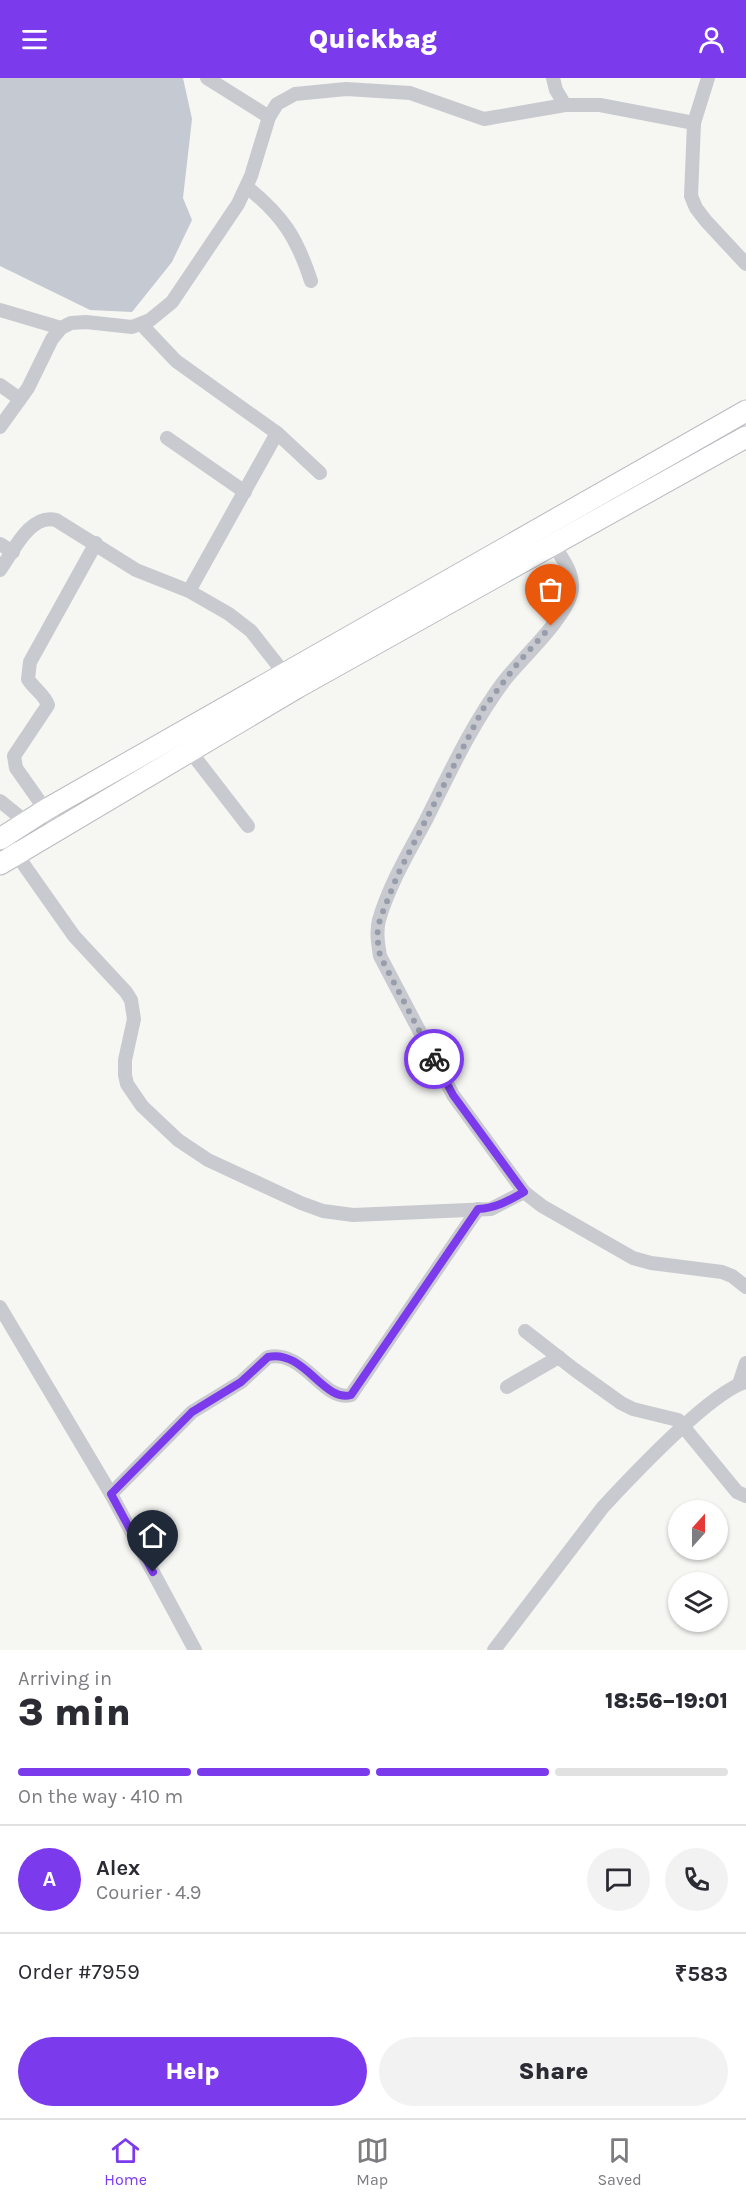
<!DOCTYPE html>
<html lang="en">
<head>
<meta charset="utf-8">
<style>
  body { margin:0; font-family:Karla,sans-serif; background:#f2f2f3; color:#2b2b33; height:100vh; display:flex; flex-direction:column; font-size:22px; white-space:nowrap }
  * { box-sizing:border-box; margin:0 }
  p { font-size:20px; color:#7c7c81 }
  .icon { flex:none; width:33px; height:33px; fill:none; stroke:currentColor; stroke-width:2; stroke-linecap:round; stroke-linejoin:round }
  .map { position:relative; height:1572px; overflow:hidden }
  .drawer { display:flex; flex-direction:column; background:#fff; flex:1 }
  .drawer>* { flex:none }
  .needle { width:39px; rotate:21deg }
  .controls { position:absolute; left:668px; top:1422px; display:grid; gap:12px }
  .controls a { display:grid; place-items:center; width:60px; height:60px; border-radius:50%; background:#fff; box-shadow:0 2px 4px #0004; font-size:30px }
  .pin { position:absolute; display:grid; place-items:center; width:51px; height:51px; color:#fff; margin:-62px -26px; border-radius:50% 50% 50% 0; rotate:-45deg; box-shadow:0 0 6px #0007 }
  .pin .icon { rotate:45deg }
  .courier { position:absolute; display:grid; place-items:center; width:60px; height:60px; margin:-30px; border:4px solid #7c3aed; border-radius:50%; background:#fff; color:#222; box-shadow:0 2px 8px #0007 }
  .overview em { font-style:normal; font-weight:800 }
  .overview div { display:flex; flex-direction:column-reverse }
  .overview { display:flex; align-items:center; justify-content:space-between; height:102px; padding:0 18px }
  h1 { font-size:39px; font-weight:800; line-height:45px }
  .bar { display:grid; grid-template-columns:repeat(4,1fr); gap:9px 6px; align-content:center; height:72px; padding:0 18px }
  .bar i { height:8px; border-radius:4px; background:#e1e1e2 }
  .bar .selected { background:#7c3aed }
  .bar p { grid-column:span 4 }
  .line { display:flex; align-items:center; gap:15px; padding:0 18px; border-top:2px solid #e1e1e2 }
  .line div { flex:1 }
  .round { display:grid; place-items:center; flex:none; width:63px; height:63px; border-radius:32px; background:#f2f2f3 }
  .cta { display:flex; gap:12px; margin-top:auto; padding:12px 18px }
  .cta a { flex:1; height:69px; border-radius:36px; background:#7c3aed; color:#fff; font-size:24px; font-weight:800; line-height:69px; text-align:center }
  .cta a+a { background:#f2f2f3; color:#2b2b33 }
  header { display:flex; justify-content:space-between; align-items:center; height:78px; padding:0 18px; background:#7c3aed; color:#fff; font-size:27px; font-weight:800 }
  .tab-bar { display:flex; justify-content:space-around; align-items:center; height:84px; border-top:2px solid #e1e1e2; background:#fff; font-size:16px; color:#7c7c81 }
  .tab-bar a { display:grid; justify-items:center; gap:3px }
  .tab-bar .selected { color:#7c3aed }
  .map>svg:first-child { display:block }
  .water { fill:#c5c9d2 }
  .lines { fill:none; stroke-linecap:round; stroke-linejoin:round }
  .primary-casing { stroke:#b9bbc0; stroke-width:23 }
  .street { stroke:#c9cacf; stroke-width:14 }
  .primary { stroke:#fff; stroke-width:21 }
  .done { stroke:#989dac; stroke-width:6; stroke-dasharray:0 10.8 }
  .route { stroke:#7c3aed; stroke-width:8 }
</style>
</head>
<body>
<header><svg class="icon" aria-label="menu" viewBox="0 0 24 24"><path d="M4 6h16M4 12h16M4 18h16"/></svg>Quickbag<svg class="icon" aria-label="person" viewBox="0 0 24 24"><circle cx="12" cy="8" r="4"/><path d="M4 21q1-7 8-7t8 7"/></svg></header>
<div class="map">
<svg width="746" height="1572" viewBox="0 0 746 1572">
  <rect width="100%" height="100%" fill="#f6f7f3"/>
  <path class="water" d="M0,0H183L192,41L183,120L192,142L172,184L132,234L90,232L0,188Z"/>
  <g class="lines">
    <defs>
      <g id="primary">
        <path d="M0,761L47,731L746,333"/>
        <path d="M0,786L298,609L746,359"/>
      </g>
    </defs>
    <use href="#primary" class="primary-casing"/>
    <g class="street">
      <path d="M207,0L269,39"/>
      <path d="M553,0L556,12L565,27"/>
      <path d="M708,0L694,45L691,118L696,130L706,143L746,186"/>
      <path d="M247,109C283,138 297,160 311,203"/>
      <path d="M0,232L61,250"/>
      <path d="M141,246L176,283L277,355L320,395"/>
      <path d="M0,307L20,321"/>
      <path d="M0,349L28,310L52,261L61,250L71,245L86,244L132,249L150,242L172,224L238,126L251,98L269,39L277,26L295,16L346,11L410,15L484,41L565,27H600L694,45"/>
      <path d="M167,360L245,414"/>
      <path d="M0,466L13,474"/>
      <path d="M553,466C563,482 576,497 571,516C564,542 522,580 504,603C472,646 450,694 426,742C409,774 389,807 379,842C376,854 378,865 380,878L453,1017L524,1114L542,1128L633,1180L651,1185L722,1194L732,1198L746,1209"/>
      <path d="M0,492C13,474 30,435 56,442L136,492L189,513L229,536L251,553L284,595"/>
      <path d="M189,513L277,355"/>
      <path d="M190,673L248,748"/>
      <path d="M0,723L26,744"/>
      <path d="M59,751L16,690L14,678L48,627C45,617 33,610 28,601L30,584L96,465"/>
      <path d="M12,770L74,858L126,914L131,922L134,941L125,982V997L127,1006L142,1028L178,1062L208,1082L301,1125L323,1133L353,1137L491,1131L524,1114"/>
      <path d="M0,1229L111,1416L195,1572"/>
      <path d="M525,1253L575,1292L621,1325L633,1331L678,1342L737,1414L746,1418"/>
      <path d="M739,1306L746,1285"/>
      <path d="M507,1309L559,1279"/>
      <path d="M111,1416L192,1334L241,1304L268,1279C304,1271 324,1325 351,1317L478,1131"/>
      <path d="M494,1572L603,1429C631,1399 710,1314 746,1304"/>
    </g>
    <use href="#primary" class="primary"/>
  </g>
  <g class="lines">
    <path class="done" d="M434,981L380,878L377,858L380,841L398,796L483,631L518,585L551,548"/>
    <path class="route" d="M153,1494L111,1416L192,1334L241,1304L268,1279C304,1271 324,1325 351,1317L478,1131C496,1130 508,1123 524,1114L453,1017L434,981"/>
  </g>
</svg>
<div class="controls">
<a><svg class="needle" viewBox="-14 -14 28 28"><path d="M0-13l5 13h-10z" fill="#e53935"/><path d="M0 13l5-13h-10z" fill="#7c7c81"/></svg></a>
<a><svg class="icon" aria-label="layers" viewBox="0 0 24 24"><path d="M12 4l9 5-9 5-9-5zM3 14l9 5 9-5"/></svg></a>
</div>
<div class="pin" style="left:551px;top:548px;background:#ea580c"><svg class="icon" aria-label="bag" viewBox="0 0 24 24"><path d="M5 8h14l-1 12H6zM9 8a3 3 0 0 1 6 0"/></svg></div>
<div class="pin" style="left:153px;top:1494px;background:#1f2937"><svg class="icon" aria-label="home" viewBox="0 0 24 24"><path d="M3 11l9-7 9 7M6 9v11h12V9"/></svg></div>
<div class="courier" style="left:434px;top:981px"><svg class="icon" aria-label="bike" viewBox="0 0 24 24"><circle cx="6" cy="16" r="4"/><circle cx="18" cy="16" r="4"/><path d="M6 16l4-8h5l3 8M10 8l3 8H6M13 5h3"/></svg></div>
</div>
<section class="drawer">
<div class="overview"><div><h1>3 min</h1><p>Arriving in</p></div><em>18:56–19:01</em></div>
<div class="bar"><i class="selected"></i><i class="selected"></i><i class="selected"></i><i></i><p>On the way · 410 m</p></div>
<div class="line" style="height:108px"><b class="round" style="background:#7c3aed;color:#fff">A</b><div><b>Alex</b><p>Courier · 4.9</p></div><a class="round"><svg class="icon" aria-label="chat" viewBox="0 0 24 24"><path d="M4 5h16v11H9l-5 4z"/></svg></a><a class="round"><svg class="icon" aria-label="phone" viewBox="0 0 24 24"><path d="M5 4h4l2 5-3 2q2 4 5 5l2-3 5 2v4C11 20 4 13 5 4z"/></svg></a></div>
<div class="line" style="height:78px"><div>Order #7959</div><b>₹583</b></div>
<div class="cta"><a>Help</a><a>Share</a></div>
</section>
<nav class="tab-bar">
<a class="selected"><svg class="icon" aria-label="home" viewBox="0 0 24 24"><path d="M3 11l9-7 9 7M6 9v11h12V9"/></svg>Home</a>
<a><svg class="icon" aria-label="map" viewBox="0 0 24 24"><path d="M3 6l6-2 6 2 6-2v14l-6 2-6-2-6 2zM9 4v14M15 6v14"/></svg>Map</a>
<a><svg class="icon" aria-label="saved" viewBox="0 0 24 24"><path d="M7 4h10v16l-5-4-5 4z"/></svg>Saved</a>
</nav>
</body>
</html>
